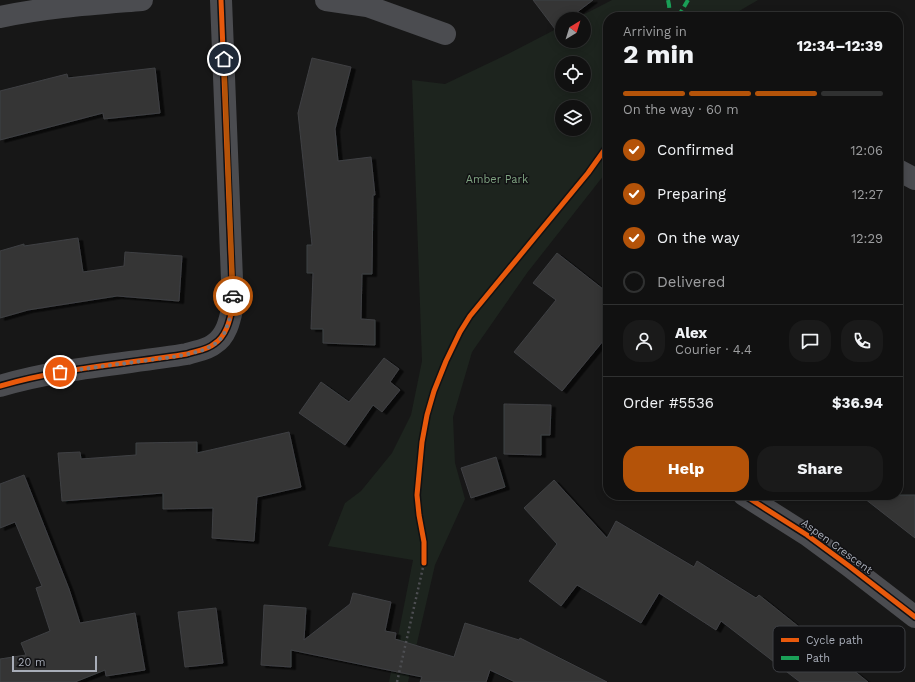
<!DOCTYPE html>
<html lang="en">
<head>
<meta charset="utf-8">
<style>
  body { margin:0; font-family:"Work Sans",sans-serif; background:#1a1a1a; color:#f1f3f6; height:100vh; display:flex; flex-direction:column; font-size:15px; white-space:nowrap }
  * { box-sizing:border-box; margin:0 }
  p { font-size:13px; color:#9c9d9f }
  .icon { flex:none; width:22px; height:22px; fill:none; stroke:currentColor; stroke-width:2; stroke-linecap:round; stroke-linejoin:round }
  .map { position:relative; flex:1; overflow:hidden }
  .drawer { position:absolute; left:603px; top:12px; width:300px; height:488px; display:flex; flex-direction:column; background:#111; border-radius:16px; box-shadow:0 2px 10px #0003,0 0 0 1px #303131 }
  .drawer>* { flex:none }
  .needle { width:26px; rotate:38deg }
  .buttons { position:absolute; left:555px; top:12px; display:grid; gap:8px }
  .buttons a { display:grid; place-items:center; width:36px; height:36px; border-radius:50%; background:#111; box-shadow:0 2px 10px #0003,0 0 0 1px #303131; font-size:20px }
  .scale { position:absolute; left:12px; bottom:10px; width:85px; box-sizing:border-box; padding-left:4px; border:2px solid #a8adb8; border-top:0; font-size:11px; line-height:14px; white-space:nowrap; color:#a8adb8; -webkit-text-stroke:3px #111113; paint-order:stroke }
  .pin { position:absolute; display:grid; place-items:center; width:34px; height:34px; color:#fff; margin:-17px; border:2px solid #fff; border-radius:50%; box-shadow:0 1px 4px #0007 }
  .courier { position:absolute; display:grid; place-items:center; width:40px; height:40px; margin:-20px; border:3px solid #b45309; border-radius:50%; background:#fff; color:#222; box-shadow:0 1px 5px #0007 }
  .headline em { font-style:normal; font-weight:700 }
  .headline div { display:flex; flex-direction:column-reverse }
  .headline { display:flex; align-items:center; justify-content:space-between; height:68px; padding:0 20px }
  h1 { font-size:26px; font-weight:700; line-height:30px }
  .bar { display:grid; grid-template-columns:repeat(4,1fr); gap:6px 4px; align-content:center; height:48px; padding:0 20px }
  .bar i { height:5px; border-radius:3px; background:#303131 }
  .bar .active { background:#b45309 }
  .bar p { grid-column:span 4 }
  .line { display:flex; align-items:center; gap:10px; padding:0 20px; border-top:1px solid #303131 }
  .line div { flex:1 }
  .round { display:grid; place-items:center; flex:none; width:42px; height:42px; border-radius:16px; background:#1a1a1a }
  ol { padding:0 20px; list-style:none }
  li { display:flex; align-items:center; gap:12px; height:44px }
  li p { margin-inline-start:auto }
  li .icon { padding:4px; border-radius:50%; background:#b45309; color:#fff; stroke-width:4 }
  li:last-child { color:#9c9d9f }
  li i { width:22px; height:22px; border:2px solid #303131; border-radius:50% }
  .primary-button { display:flex; gap:8px; margin-top:auto; padding:8px 20px }
  .primary-button a { flex:1; height:46px; border-radius:16px; background:#b45309; color:#fff; font-size:16px; font-weight:700; line-height:46px; text-align:center }
  .primary-button a+a { background:#1a1a1a; color:#f1f3f6 }
  .map>svg:first-child { display:block }
  .green { fill:#1d241e; fill-rule:evenodd }
  .building { fill:#353536; stroke:#3f4043; filter:url(#shadow) }
  .lines { fill:none; stroke-linecap:round; stroke-linejoin:round }
  .path { stroke:#4d4e52; stroke-width:2.5; stroke-dasharray:2 3; stroke-linecap:butt }
  .street { stroke:#4b4c50; stroke-width:22 }
  .quiet { stroke:#1a9f57; stroke-width:4; stroke-dasharray:8 4; stroke-linecap:butt }
  .cycleway-casing { stroke:#111113; stroke-width:8 }
  .cycleway { stroke:#e8590c; stroke-width:5 }
  .done { stroke:#757880; stroke-width:4; stroke-dasharray:0 7.2 }
  .route { stroke:#b45309; stroke-width:5 }
  .labels { text-anchor:middle; stroke-width:3; stroke-linejoin:round; paint-order:stroke }
  .park-label { font-size:11px; fill:#7fa381; stroke:#111113 }
  .street-label { font-size:11px; fill:#a8adb8; stroke:#111113 }
  .key { fill:#111113; stroke:#3e4045; stroke-width:1 }
  .key-label { font-size:11px; fill:#a8adb8 }
</style>
</head>
<body>
<div class="map">
<svg width="915" height="682" viewBox="0 0 915 682">
  <defs>
    <filter id="shadow"><feDropShadow dx="4.5" dy="2.5" stdDeviation="0" flood-color="#0009"/></filter>
  </defs>
  <rect width="100%" height="100%" fill="#171717"/>
  <path class="green" d="M612,0H758L729,17H608V170L527,273L472,352L453,417L455,463L465,499L435,565L408,682H389L413,560L328,546L345,503L361,491L392,453L411,415L422,361L412,80L445,84L508,54L562,26V41H584V19H575ZM562,63H584V85H562ZM562,107H584V129H562Z"/>
  <g class="building">
    <path d="M533,0H593L568,19H562V23L555,29Z"/>
    <path d="M312,58L351,67L335,129L338,161L371,157L375,195H373L372,274H362L361,319L375,320V345L323,343V329H311L313,273H307V245H312L298,113Z"/>
    <path d="M155,68L160,113L104,119L103,113L0,140V91L67,74L68,78Z"/>
    <path d="M78,238L83,272L124,266L125,252L182,256L179,301L117,296L28,310L0,318V251L24,244V246Z"/>
    <path d="M557,253L608,293V335L562,391L514,352L556,300L533,283Z"/>
    <path d="M384,358L399,369L390,382L400,390L382,412L373,405L345,445L299,413L321,382L349,402Z"/>
    <path d="M504,404L551,405L550,435H541V455L504,454Z"/>
    <path d="M289,432L301,487L257,497L254,541L212,538L213,508L163,509V493L62,501L58,453L80,452L81,459L136,455V443L197,442V453Z"/>
    <path d="M496,457L505,487L471,498L461,468Z"/>
    <path d="M24,475L69,589L80,623L135,613L145,670L106,676L105,670L75,682H0V659L26,655L21,643L50,631L36,588L42,586L15,522L0,528V484Z"/>
    <path d="M554,480L607,538L616,521L694,567L697,561L756,598L759,595L868,682H800L721,621L716,630L659,593L641,623L577,585L561,606L529,581L557,544L524,508Z"/>
    <path d="M860,495H915V538Z"/>
    <path d="M353,593L391,602L385,631L396,633L395,639L454,657L465,623L519,640L520,638L607,682H515L490,670L486,682H420L422,677L291,650V667L261,665L264,605L306,608L304,640L350,604Z"/>
    <path d="M216,608L223,663L185,667L178,612Z"/>
  </g>
  <g class="lines">
    <path class="path" d="M397,682L424,563"/>
    <g class="street">
      <path d="M326,0L367,6L445,34"/>
      <path d="M0,17C47,7 94,4 142,0"/>
      <path d="M898,170L915,179"/>
      <path d="M0,386C61,368 125,364 187,354C196,351 207,350 214,344C227,336 230,319 233,305L221,0"/>
      <path d="M744,495L807,535L849,566L915,617"/>
    </g>
    <g class="quiet">
      <path d="M668,0L669,5L670,17"/>
      <path d="M678,17L688,0"/>
    </g>
    <defs>
      <g id="cycleway">
        <path d="M0,386C61,368 125,364 187,354C196,351 207,350 214,344C227,336 230,319 233,305L221,0"/>
        <path d="M744,495L807,535L849,566L915,617"/>
        <path d="M424,563V542L419,515L417,495L422,442L427,415L434,391L446,361L460,332L470,316L588,173L608,145"/>
      </g>
    </defs>
    <use href="#cycleway" class="cycleway-casing"/>
    <use href="#cycleway" class="cycleway"/>
  </g>
  <g class="lines">
    <path class="done" d="M60,372L172,357C189,354 212,351 223,336C225,332 226,328 228,324C231,315 233,306 233,296"/>
    <path class="route" d="M224,59L233,296"/>
  </g>
  <g class="labels">
    <g class="park-label">
      <text x="497" y="183">Amber Park</text>
    </g>
    <g class="street-label">
      <text transform="translate(837 546) rotate(36)" y="4">Aspen Crescent</text>
    </g>
  </g>
  <rect x="773" y="626" width="132" height="46" rx="6" class="key"/>
  <rect x="781" y="638" width="18" height="4" fill="#e8590c"/>
  <rect x="781" y="656" width="18" height="4" fill="#1a9f57"/>
  <g class="key-label">
    <text x="806" y="644">Cycle path</text>
    <text x="806" y="662">Path</text>
  </g>
</svg>
<div class="buttons">
<a><svg class="needle" viewBox="-14 -14 28 28"><path d="M0-13l5 13h-10z" fill="#e53935"/><path d="M0 13l5-13h-10z" fill="#9c9d9f"/></svg></a>
<a><svg class="icon" aria-label="locate" viewBox="0 0 24 24"><circle cx="12" cy="12" r="6"/><path d="M12 2v4M12 18v4M2 12h4M18 12h4"/></svg></a>
<a><svg class="icon" aria-label="layers" viewBox="0 0 24 24"><path d="M12 4l9 5-9 5-9-5zM3 14l9 5 9-5"/></svg></a>
</div>
<div class="scale">20 m</div>
<div class="pin" style="left:60px;top:372px;background:#ea580c"><svg class="icon" aria-label="bag" viewBox="0 0 24 24"><path d="M5 8h14l-1 12H6zM9 8a3 3 0 0 1 6 0"/></svg></div>
<div class="pin" style="left:224px;top:59px;background:#1f2937"><svg class="icon" aria-label="home" viewBox="0 0 24 24"><path d="M3 11l9-7 9 7M6 9v11h12V9"/></svg></div>
<div class="courier" style="left:233px;top:296px"><svg class="icon" aria-label="car" viewBox="0 0 24 24"><path d="M5 17H2v-5l4-1 3-4h7l3 4 3 1v5h-3M9 17h6M6 11h13"/><circle cx="7" cy="17" r="2"/><circle cx="17" cy="17" r="2"/></svg></div>
<section class="drawer">
<div class="headline"><div><h1>2 min</h1><p>Arriving in</p></div><em>12:34–12:39</em></div>
<div class="bar"><i class="active"></i><i class="active"></i><i class="active"></i><i></i><p>On the way · 60 m</p></div>
<ol>
<li><svg class="icon" aria-label="check" viewBox="0 0 24 24"><path d="M5 12l5 5 9-10"/></svg>Confirmed<p>12:06</p></li>
<li><svg class="icon" aria-label="check" viewBox="0 0 24 24"><path d="M5 12l5 5 9-10"/></svg>Preparing<p>12:27</p></li>
<li><svg class="icon" aria-label="check" viewBox="0 0 24 24"><path d="M5 12l5 5 9-10"/></svg>On the way<p>12:29</p></li>
<li><i></i>Delivered</li>
</ol>
<div class="line" style="height:72px"><a class="round"><svg class="icon" aria-label="person" viewBox="0 0 24 24"><circle cx="12" cy="8" r="4"/><path d="M4 21q1-7 8-7t8 7"/></svg></a><div><b>Alex</b><p>Courier · 4.4</p></div><a class="round"><svg class="icon" aria-label="chat" viewBox="0 0 24 24"><path d="M4 5h16v11H9l-5 4z"/></svg></a><a class="round"><svg class="icon" aria-label="phone" viewBox="0 0 24 24"><path d="M5 4h4l2 5-3 2q2 4 5 5l2-3 5 2v4C11 20 4 13 5 4z"/></svg></a></div>
<div class="line" style="height:52px"><div>Order #5536</div><b>$36.94</b></div>
<div class="primary-button"><a>Help</a><a>Share</a></div>
</section>
</div>
</body>
</html>
